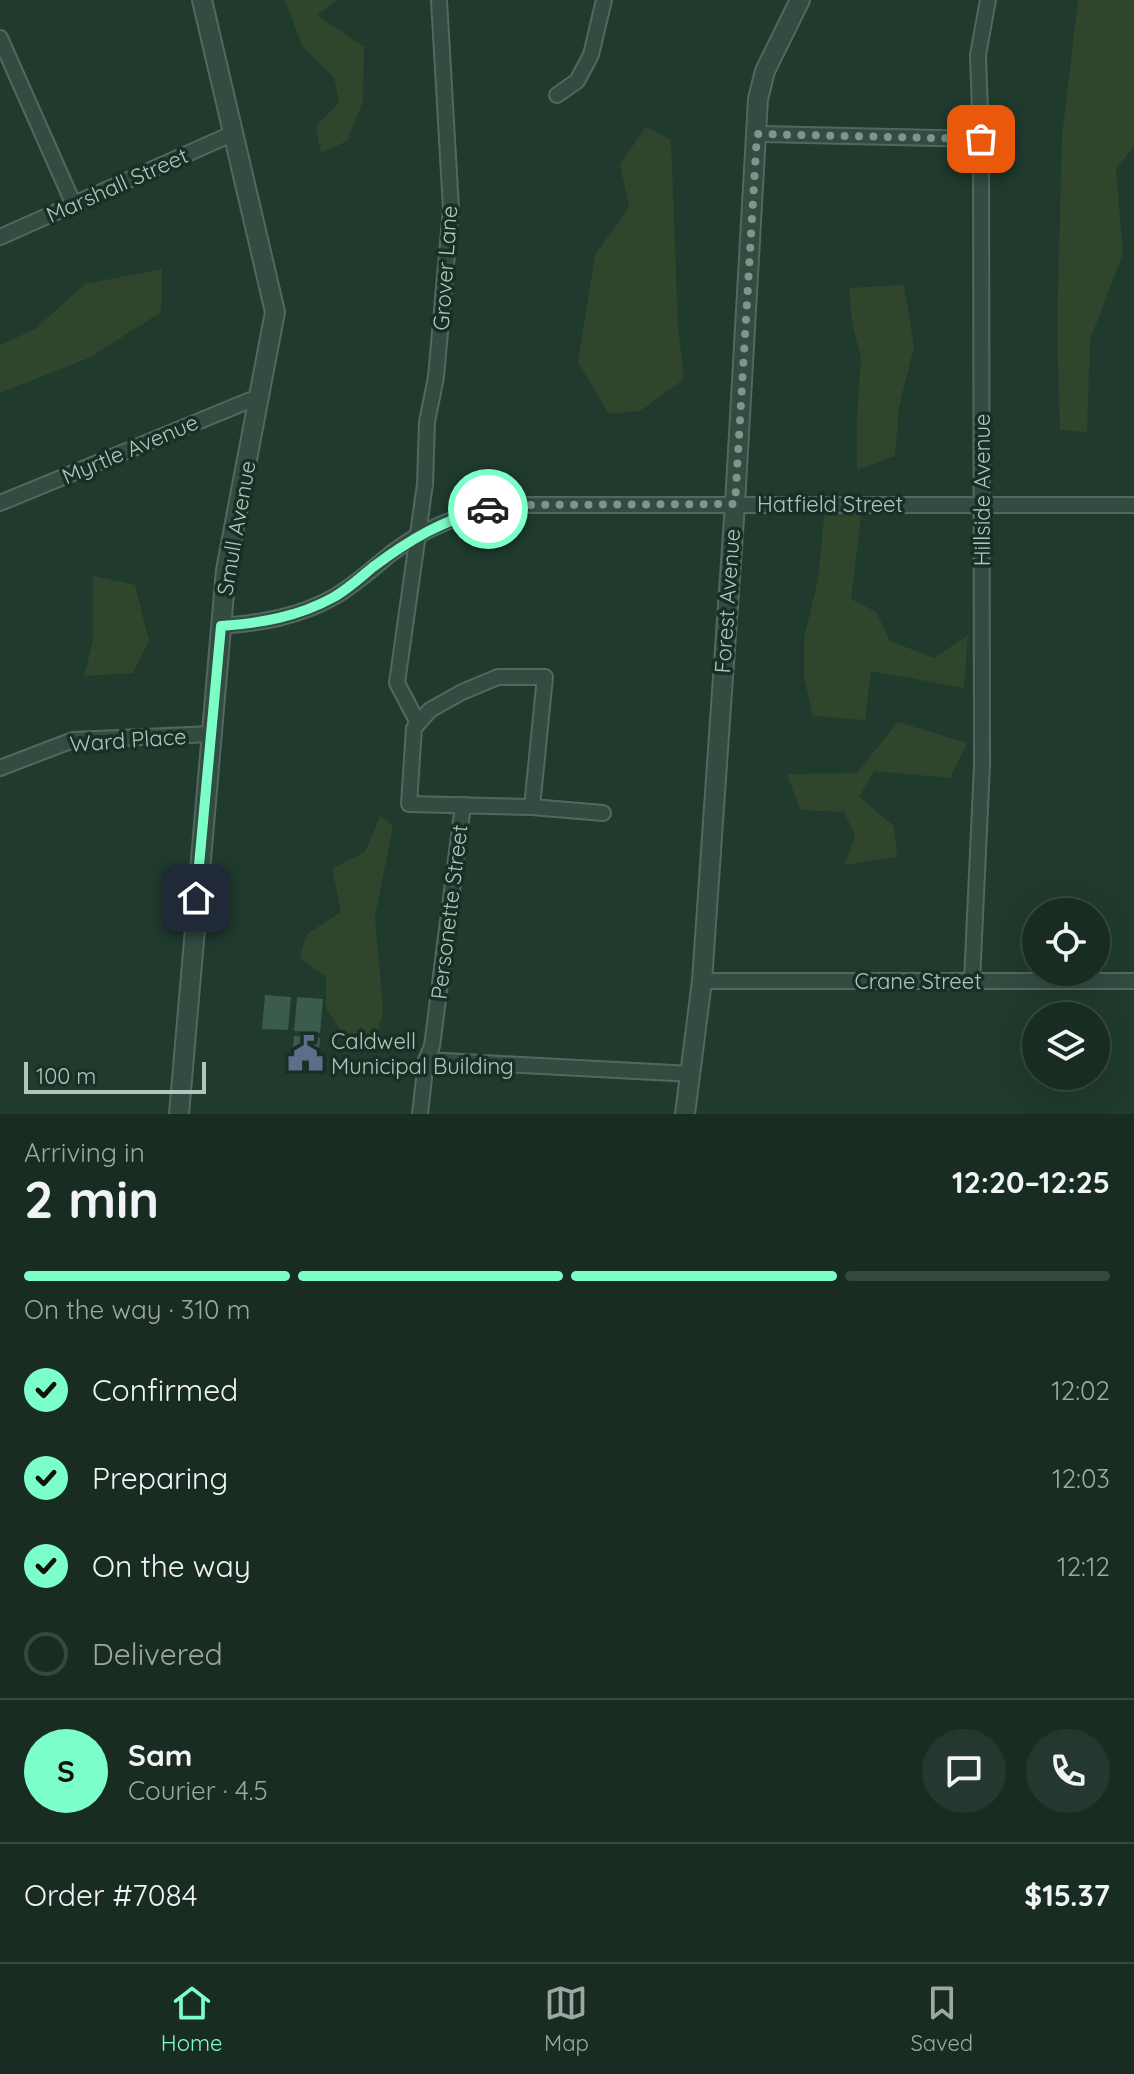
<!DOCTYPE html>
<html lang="en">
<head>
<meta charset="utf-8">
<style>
  body { margin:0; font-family:Quicksand,sans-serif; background:#25382f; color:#f1f3f6; height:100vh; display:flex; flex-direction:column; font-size:30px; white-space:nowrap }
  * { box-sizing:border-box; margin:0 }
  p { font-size:26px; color:#9fa7a5 }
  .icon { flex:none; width:44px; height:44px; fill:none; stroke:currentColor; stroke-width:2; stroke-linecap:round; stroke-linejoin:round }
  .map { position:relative; height:1114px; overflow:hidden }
  .sheet { display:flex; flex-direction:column; background:#182c22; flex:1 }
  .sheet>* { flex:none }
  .controls { position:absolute; left:1022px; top:898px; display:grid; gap:16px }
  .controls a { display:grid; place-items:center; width:88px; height:88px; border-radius:50%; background:#182c22; box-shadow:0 8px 32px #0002,0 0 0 2px #364840; font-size:40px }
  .scale { position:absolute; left:24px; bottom:20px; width:182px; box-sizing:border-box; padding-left:8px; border:4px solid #aec7bd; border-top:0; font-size:22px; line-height:28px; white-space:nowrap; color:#aec7bd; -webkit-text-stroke:6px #192f26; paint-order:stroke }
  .pin { position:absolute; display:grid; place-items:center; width:68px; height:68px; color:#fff; margin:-34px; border-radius:16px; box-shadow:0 4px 12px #0006 }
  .courier { position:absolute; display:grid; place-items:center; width:80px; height:80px; margin:-40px; border:6px solid #7cfec9; border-radius:50%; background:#fff; color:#222; box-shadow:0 2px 10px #0007 }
  .summary em { font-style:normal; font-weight:800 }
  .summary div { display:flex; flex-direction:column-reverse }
  .summary { display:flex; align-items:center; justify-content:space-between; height:136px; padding:0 24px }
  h1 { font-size:52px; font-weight:800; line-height:60px }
  .bar { display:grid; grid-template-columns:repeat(4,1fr); gap:12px 8px; align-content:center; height:96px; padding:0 24px }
  .bar i { height:10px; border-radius:6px; background:#364840 }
  .bar .selected { background:#7cfec9 }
  .bar p { grid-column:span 4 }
  .line { display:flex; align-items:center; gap:20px; padding:0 24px; border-top:2px solid #364840 }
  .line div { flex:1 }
  .round { display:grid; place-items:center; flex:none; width:84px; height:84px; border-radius:42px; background:#25382f }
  ol { padding:0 24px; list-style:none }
  li { display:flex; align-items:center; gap:24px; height:88px }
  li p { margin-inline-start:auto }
  li .icon { padding:8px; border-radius:50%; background:#7cfec9; color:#111; stroke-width:4 }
  li:last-child { color:#9fa7a5 }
  li i { width:44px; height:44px; border:4px solid #364840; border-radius:50% }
  .tab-bar { display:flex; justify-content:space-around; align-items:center; height:112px; border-top:2px solid #364840; background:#182c22; font-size:22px; color:#9fa7a5 }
  .tab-bar a { display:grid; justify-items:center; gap:4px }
  .tab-bar .selected { color:#7cfec9 }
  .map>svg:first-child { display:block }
  .green { fill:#2f462c }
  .building { fill:#3b5b4c }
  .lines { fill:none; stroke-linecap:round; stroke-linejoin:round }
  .minor-casing { stroke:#51685f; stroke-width:18 }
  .tertiary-casing { stroke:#51685f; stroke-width:22 }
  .minor { stroke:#334b41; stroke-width:14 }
  .tertiary { stroke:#334b41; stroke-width:18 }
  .done { stroke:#7c968b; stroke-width:8; stroke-dasharray:0 14.4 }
  .route { stroke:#7cfec9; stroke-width:10 }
  .labels { text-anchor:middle; stroke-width:7; stroke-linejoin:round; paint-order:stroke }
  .street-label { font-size:22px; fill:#aec7bd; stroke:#192f26 }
  .poi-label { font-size:22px; fill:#aec7bd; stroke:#192f26; text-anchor:start }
</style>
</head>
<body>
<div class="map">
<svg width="1134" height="1114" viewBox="0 0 1134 1114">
  <rect width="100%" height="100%" fill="#203a2e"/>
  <g class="green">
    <path d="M285,0H337L317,15L364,47L363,101L347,141L321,153L316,126L339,103L334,78L302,46Z"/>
    <path d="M1078,0H1134V146L1116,169L1123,253L1090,340L1087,433L1060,429L1057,329L1062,137Z"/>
    <path d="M646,127L671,140L678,327L684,379L640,411L609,414L578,362L595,255L629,207L620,164Z"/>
    <path d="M162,269L161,312L91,357L0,393V345L35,329L85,284Z"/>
    <path d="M904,285L914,347L899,407L895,456L857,470V419L861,358L852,322L849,288Z"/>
    <path d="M862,508L851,599L876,612L890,641L934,658L968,635L964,688L871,671L865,720L813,716L804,678V638L818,580L825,509Z"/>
    <path d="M93,576L135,585L149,641L133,673L84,676L93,641Z"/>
    <path d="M898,722L967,743L950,778L874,771L859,797L894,826L897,857L845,865L855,835L844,812L800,810L787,774L857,773Z"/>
    <path d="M380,816L393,826L375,916L383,1010L374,1047L347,1041L326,1008V977L300,958L306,935L341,912L332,869L365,852Z"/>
  </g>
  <g class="building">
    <path d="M265,995L291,997L288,1030L262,1029Z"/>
    <path d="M297,997L323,999L320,1033L294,1031Z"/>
    <path d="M294,1036L320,1038L317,1072L291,1070Z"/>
  </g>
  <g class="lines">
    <defs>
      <g id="minor">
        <path d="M0,38L74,205"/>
        <path d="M557,95L577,81L591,55L604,0"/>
        <path d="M757,134L981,139"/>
        <path d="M0,237L234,133"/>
        <path d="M0,503L260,396"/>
        <path d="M221,626C261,623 298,617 334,597C355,585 374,567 393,552C429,525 469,511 513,505H1134"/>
        <path d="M418,723L397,683L425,484L427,422L436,377L451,209L439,0"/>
        <path d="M0,768L73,740L212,734"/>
        <path d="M532,807L545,677H498L462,692L430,710L414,728L409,804L532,807L603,813"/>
        <path d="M702,981H1134"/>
        <path d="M972,981L982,765L981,139L978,55L988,0"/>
        <path d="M426,1060L692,1074"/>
        <path d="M420,1114L426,1060L432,1046L463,805"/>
      </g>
      <g id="tertiary">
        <path d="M179,1114L226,570L275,312L202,0"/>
        <path d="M685,1114L702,981L735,504L758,99L765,71L800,0"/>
      </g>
    </defs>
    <use href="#minor" class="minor-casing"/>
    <use href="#tertiary" class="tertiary-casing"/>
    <use href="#minor" class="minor"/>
    <use href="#tertiary" class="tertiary"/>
  </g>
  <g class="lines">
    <path class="done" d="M488,509L513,505L735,504L757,134L981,139"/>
    <path class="route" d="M196,898L221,626C261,623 298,617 334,597C348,589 361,577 373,567C409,540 444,519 488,509"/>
  </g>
  <defs>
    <symbol id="civic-bare" viewBox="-9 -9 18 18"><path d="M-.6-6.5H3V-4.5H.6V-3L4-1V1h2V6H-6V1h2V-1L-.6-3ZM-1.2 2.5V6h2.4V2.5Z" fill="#5c6f8a" stroke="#192f26" stroke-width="2.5" paint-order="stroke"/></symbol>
  </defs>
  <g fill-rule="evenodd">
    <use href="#civic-bare" x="280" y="1028" width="51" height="51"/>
  </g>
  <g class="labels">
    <g class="street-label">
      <text transform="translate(117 185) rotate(-24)" y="8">Marshall Street</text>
      <text transform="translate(445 268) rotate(-86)" y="8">Grover Lane</text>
      <text transform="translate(130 449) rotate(-23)" y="8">Myrtle Avenue</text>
      <text transform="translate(982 490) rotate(-90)" y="8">Hillside Avenue</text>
      <text x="830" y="512">Hatfield Street</text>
      <text transform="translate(236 528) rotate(-80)" y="8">Smull Avenue</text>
      <text transform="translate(727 601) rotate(-86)" y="8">Forest Avenue</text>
      <text transform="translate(128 740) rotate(-4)" y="8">Ward Place</text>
      <text transform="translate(449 912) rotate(-83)" y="8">Personette Street</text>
      <text x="918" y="989">Crane Street</text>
    </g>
    <g class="poi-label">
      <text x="331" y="1049">Caldwell<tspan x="331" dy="25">Municipal Building</tspan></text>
    </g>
  </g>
</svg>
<div class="controls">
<a><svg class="icon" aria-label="locate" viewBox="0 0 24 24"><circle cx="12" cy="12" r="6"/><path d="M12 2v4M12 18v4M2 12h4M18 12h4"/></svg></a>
<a><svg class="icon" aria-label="layers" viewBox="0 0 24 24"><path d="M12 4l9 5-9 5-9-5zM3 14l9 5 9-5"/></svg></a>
</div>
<div class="scale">100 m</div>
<div class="pin" style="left:981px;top:139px;background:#ea580c"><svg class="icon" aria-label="bag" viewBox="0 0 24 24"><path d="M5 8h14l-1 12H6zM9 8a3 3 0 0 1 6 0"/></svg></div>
<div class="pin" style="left:196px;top:898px;background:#1f2937"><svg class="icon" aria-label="home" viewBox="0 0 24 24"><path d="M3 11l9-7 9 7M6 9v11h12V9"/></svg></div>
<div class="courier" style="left:488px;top:509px"><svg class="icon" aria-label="car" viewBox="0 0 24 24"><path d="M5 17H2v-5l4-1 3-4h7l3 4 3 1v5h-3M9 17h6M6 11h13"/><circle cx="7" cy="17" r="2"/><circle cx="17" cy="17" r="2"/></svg></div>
</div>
<section class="sheet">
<div class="summary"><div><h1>2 min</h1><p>Arriving in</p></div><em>12:20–12:25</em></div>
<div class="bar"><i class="selected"></i><i class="selected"></i><i class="selected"></i><i></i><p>On the way · 310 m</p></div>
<ol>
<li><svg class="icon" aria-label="check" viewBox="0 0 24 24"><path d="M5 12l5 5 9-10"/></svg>Confirmed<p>12:02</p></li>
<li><svg class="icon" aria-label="check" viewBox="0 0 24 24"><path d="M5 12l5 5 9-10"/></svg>Preparing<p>12:03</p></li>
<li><svg class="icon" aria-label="check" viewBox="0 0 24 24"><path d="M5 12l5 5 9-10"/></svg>On the way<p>12:12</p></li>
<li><i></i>Delivered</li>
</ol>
<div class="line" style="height:144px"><b class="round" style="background:#7cfec9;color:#111">S</b><div><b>Sam</b><p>Courier · 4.5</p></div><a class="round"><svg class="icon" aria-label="chat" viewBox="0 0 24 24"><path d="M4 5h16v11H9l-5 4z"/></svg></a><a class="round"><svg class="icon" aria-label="phone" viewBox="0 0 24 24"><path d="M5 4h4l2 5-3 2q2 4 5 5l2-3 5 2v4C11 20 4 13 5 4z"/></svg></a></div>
<div class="line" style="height:104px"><div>Order #7084</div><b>$15.37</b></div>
</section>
<nav class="tab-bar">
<a class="selected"><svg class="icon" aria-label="home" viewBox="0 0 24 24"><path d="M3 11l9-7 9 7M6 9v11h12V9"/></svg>Home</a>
<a><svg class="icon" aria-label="map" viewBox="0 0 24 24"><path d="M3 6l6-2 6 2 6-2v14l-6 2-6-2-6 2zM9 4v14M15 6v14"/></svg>Map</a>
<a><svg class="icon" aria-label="saved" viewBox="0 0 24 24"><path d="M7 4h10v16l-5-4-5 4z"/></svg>Saved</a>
</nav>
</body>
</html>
